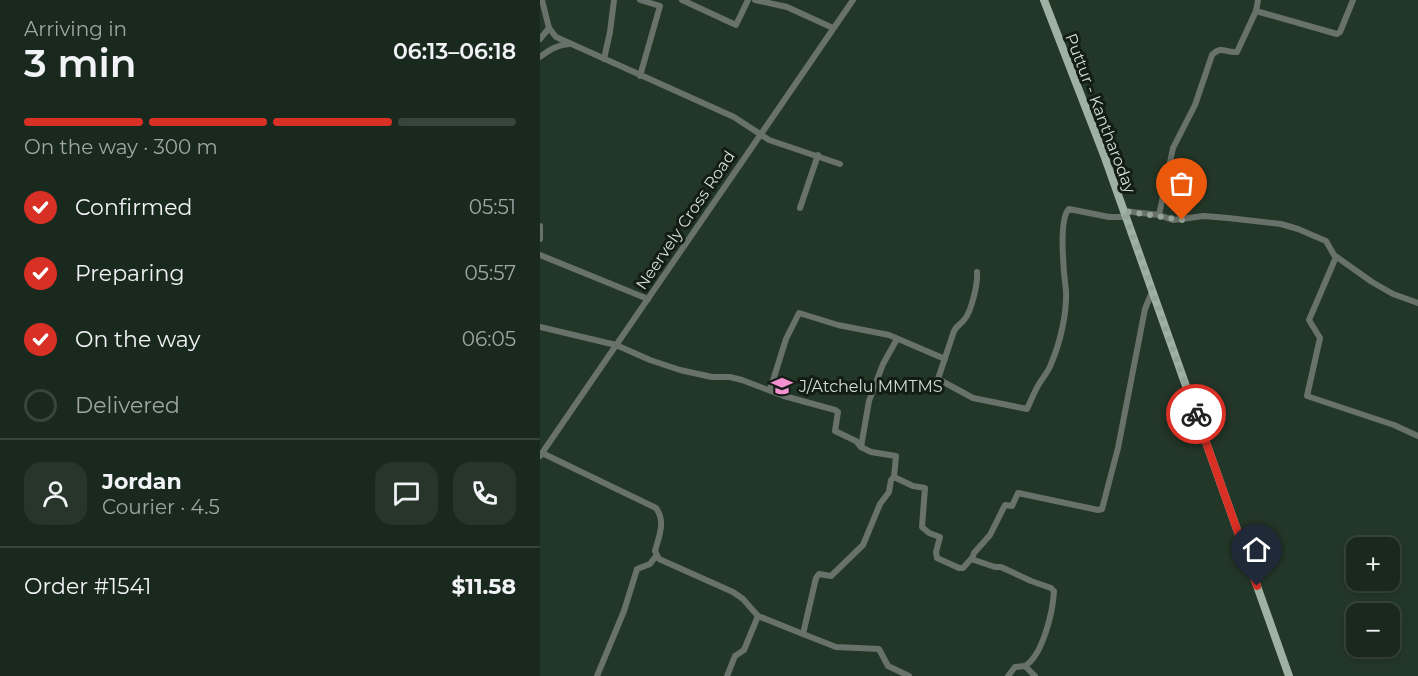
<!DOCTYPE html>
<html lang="en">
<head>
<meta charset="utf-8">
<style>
  body { margin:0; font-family:Montserrat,sans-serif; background:#27352b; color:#f1f3f6; height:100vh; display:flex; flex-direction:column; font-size:22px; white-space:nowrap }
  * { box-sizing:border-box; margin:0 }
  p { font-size:20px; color:#9fa6a4 }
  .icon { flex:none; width:33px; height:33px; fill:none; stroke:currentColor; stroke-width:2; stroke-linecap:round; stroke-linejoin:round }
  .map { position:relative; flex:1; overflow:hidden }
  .sheet { display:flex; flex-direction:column; background:#1a291e; width:540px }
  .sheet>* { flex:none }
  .controls { position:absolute; left:806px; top:537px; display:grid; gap:12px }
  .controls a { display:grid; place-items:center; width:54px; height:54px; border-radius:12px; background:#1a291e; box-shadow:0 3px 9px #0003,0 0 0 2px #38453c; font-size:30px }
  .pin { position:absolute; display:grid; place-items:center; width:51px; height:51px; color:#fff; margin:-62px -26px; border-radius:50% 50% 50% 0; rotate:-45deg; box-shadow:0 0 6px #0007 }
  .pin .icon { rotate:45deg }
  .courier { position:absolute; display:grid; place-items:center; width:60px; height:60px; margin:-30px; border:4px solid #d93025; border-radius:50%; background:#fff; color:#222; box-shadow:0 2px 8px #0007 }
  .overview em { font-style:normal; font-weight:600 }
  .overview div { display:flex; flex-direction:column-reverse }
  .overview { display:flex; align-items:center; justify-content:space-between; height:102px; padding:0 24px }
  h1 { font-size:39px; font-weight:600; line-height:45px }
  .bar { display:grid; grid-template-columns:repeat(4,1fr); gap:9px 6px; align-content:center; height:72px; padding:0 24px }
  .bar i { height:8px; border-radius:4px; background:#38453c }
  .bar .on { background:#d93025 }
  .bar p { grid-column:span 4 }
  .line { display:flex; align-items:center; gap:15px; padding:0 24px; border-top:2px solid #38453c }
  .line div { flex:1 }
  .round { display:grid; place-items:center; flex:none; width:63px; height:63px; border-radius:18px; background:#27352b }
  ol { padding:0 24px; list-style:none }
  li { display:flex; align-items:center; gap:18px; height:66px }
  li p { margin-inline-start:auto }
  li .icon { padding:6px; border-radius:50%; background:#d93025; color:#fff; stroke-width:4 }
  li:last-child { color:#9fa6a4 }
  li i { width:33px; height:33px; border:3px solid #38453c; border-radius:50% }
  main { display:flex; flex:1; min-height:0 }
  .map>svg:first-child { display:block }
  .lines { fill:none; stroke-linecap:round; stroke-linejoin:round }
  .minor { stroke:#68726a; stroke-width:6 }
  .major { stroke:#9eb1a2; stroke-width:8 }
  .done { stroke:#95a499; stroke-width:6; stroke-dasharray:0 10.8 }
  .route { stroke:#d93025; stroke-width:8 }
  .labels { text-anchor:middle; stroke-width:6; stroke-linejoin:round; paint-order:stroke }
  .street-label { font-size:16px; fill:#d3dfd6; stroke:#131c15 }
  .poi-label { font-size:16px; fill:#d3dfd6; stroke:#131c15; text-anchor:start }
</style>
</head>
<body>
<main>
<section class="sheet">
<div class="overview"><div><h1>3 min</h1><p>Arriving in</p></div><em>06:13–06:18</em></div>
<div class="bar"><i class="on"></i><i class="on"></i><i class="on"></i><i></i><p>On the way · 300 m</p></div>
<ol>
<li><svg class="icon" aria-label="check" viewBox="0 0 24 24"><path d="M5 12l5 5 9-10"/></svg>Confirmed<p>05:51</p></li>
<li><svg class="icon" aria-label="check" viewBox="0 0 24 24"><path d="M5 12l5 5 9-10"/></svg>Preparing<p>05:57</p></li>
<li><svg class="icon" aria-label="check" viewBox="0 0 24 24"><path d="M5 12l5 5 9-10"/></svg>On the way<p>06:05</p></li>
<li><i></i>Delivered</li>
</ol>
<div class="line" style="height:108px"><a class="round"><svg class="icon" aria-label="person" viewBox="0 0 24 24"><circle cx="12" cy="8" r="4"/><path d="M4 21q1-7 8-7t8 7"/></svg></a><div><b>Jordan</b><p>Courier · 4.5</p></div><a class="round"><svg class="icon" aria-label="chat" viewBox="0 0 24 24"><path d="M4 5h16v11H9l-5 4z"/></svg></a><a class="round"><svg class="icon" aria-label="phone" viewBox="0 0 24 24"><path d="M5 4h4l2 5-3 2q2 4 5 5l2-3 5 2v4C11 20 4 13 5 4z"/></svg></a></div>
<div class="line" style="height:78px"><div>Order #1541</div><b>$11.58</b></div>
</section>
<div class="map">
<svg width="878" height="676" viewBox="0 0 878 676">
  <rect width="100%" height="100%" fill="#233728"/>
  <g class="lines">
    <g class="minor">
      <path d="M2,0L9,28L16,37L194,117L229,140L300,164"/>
      <path d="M142,0L196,25L208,0"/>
      <path d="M215,0L247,7L293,28"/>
      <path d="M716,11L797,34L800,32L813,0"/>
      <path d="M0,39L9,28"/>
      <path d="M0,57C9,50 17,45 29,44"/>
      <path d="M64,59L70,32L74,0"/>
      <path d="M100,76L120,6L100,0"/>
      <path d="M260,208L278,155"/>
      <path d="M584,211L619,215L633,220L664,216L688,218L741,224L758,229L786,241L794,255L832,282L853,294L878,303"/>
      <path d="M619,215L633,148L655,105L672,55C682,45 685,53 697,52L716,11L718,0"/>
      <path d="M0,226V239"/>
      <path d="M0,255L108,299"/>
      <path d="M796,257L769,320L780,338L767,396L854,425L878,436"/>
      <path d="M437,272C438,282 432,311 424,320C421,324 417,325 414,331L398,379L433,398L487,409C491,401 494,392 499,384C503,377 509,371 511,364C520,343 527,314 526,291C524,275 518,219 529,209L569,217H586"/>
      <path d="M0,327L76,345L110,360L140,370L172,377H190L202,380L244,396L295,410L298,412L295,431L316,441L321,447"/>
      <path d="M230,390L246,339L259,313L298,325L349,335L405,359"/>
      <path d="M2,453L116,508C126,522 119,536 115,551L119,559L193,592L203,599L218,616L263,634L296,647L339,649L348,666L369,676"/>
      <path d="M0,456L313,0"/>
      <path d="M354,477L373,486L385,488L382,527L389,533L400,537L396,552L397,558L419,568H423L431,559L455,567H461L491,581L511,588L514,591C513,611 503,655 485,666"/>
      <path d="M432,559L434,553L450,535L465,505L472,506L478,493L558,510L562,509L578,448L605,309L612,292"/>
      <path d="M263,634L276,578L279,574L291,576L323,545L340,504L349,492L351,480L354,477L356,456L331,452L321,447L329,401L343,364L357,339"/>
      <path d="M57,676L84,611L97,569L110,564L116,556"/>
      <path d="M187,676L195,656L204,650L218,616"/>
      <path d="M468,676L475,667L485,666L495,676"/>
    </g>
    <path class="major" d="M504,0L564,155L749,676"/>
  </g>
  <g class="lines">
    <path class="done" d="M642,220L584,211L656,414"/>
    <path class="route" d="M656,414L717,586"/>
  </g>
  <defs>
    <symbol id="school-bare" viewBox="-9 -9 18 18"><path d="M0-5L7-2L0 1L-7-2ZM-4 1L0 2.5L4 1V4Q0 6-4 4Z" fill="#f590d1" stroke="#131c15" stroke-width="2.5" paint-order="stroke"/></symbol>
  </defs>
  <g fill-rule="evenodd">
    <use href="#school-bare" x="227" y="371" width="30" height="30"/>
  </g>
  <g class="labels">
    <g class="street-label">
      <text transform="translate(561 113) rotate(69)" y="6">Puttur - Kantharoday</text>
      <text transform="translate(145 220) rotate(-56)" y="6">Neervely Cross Road</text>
    </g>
    <g class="poi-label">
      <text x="259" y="392">J/Atchelu MMTMS</text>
    </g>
  </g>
</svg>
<div class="controls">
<a>+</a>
<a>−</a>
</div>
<div class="pin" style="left:642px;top:220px;background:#ea580c"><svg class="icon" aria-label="bag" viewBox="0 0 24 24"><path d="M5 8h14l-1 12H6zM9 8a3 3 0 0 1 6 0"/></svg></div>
<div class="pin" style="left:717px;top:586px;background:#1f2937"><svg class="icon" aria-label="home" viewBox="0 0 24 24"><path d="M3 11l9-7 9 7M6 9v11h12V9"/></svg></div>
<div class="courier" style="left:656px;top:414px"><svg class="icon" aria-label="bike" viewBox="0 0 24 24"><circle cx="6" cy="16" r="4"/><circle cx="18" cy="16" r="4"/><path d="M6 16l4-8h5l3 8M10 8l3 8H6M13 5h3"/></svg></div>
</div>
</main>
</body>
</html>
